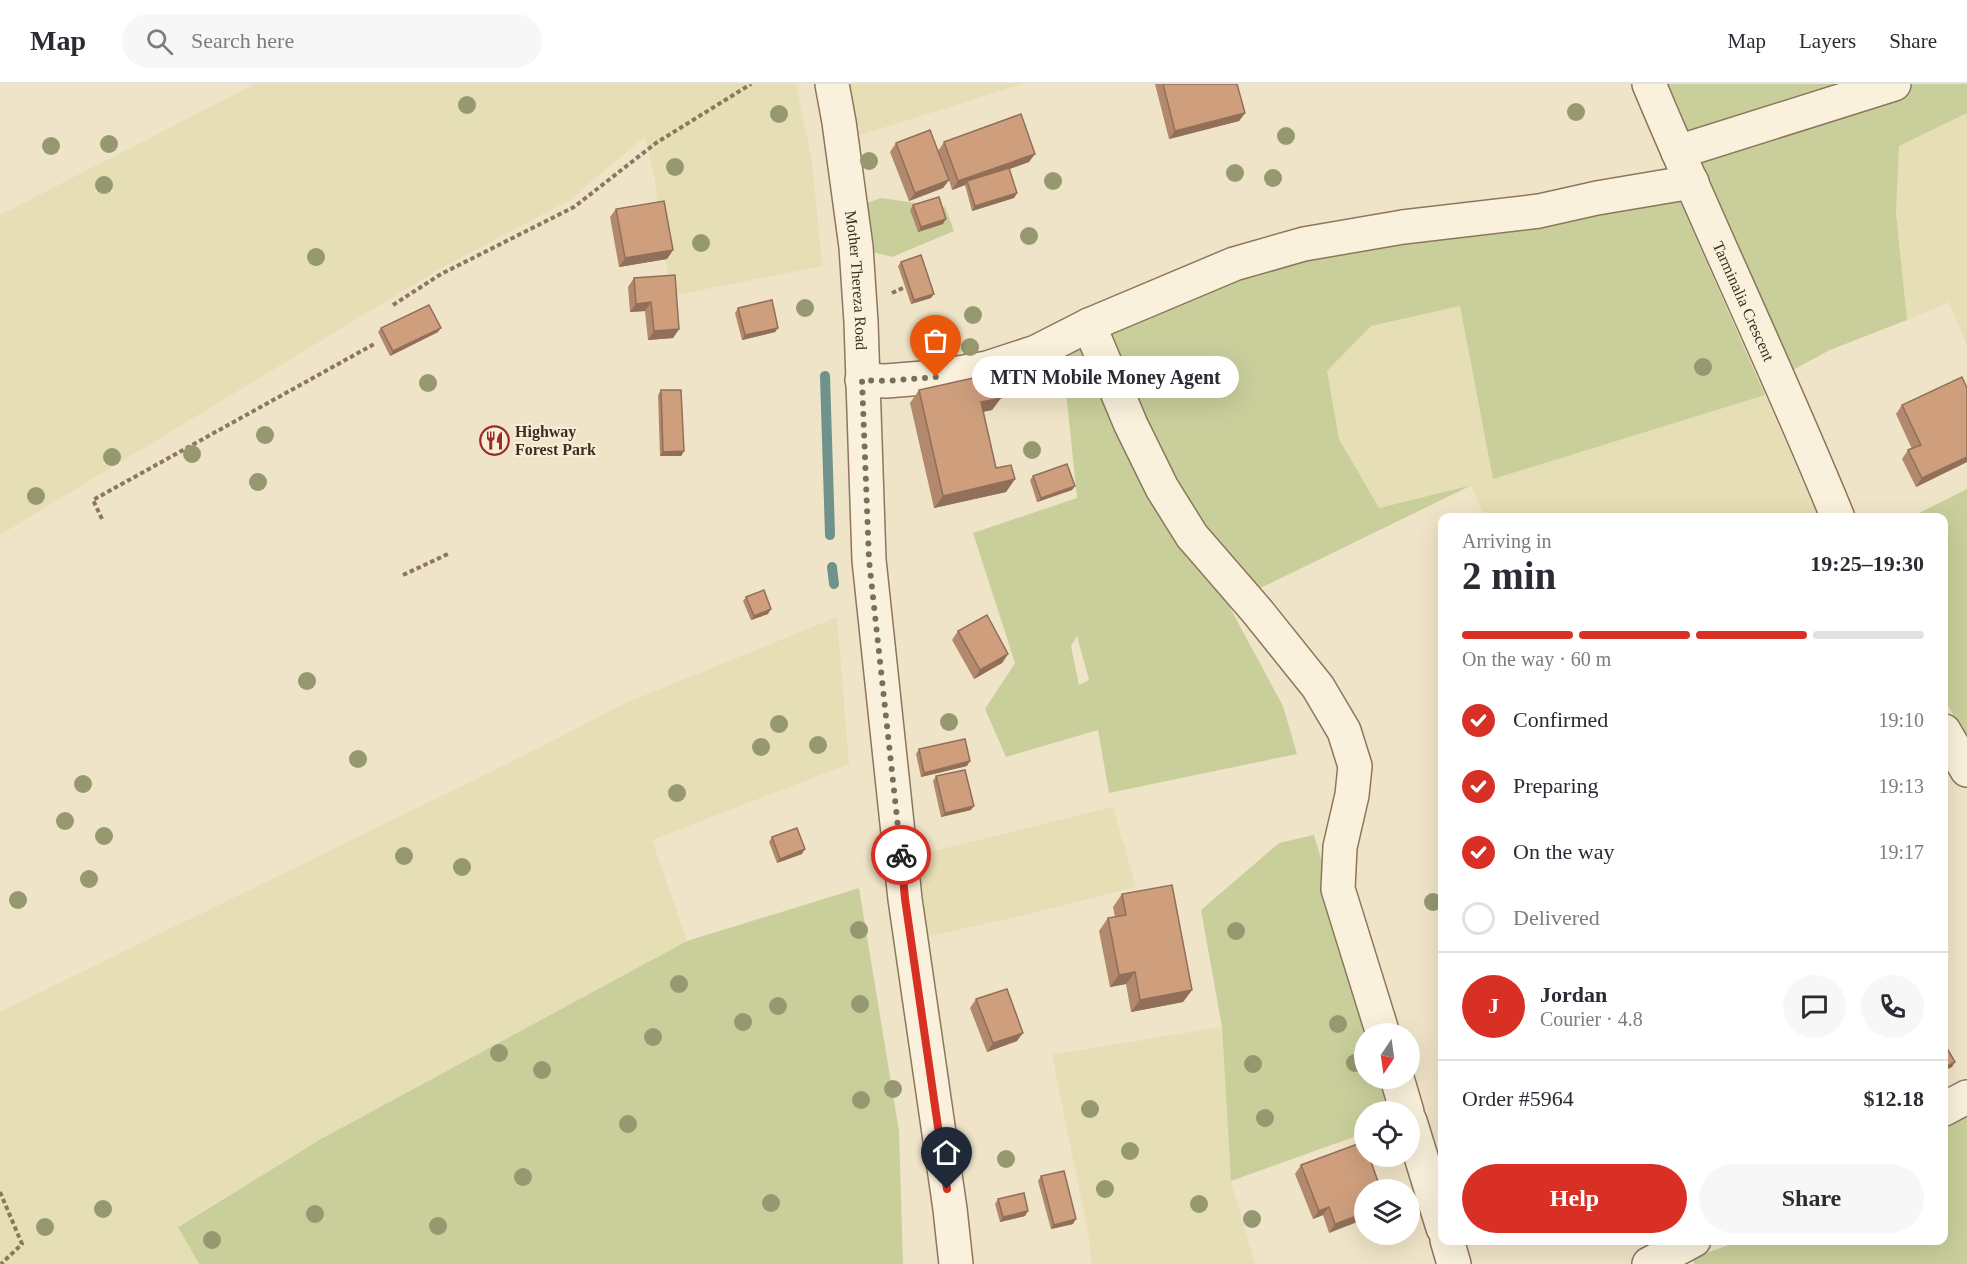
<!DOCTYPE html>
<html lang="en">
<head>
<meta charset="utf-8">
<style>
  body { margin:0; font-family:Georgia,serif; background:#f7f7f7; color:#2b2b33; height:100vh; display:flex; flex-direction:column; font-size:22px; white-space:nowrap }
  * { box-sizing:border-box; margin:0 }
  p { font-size:20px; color:#7c7c81 }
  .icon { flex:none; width:33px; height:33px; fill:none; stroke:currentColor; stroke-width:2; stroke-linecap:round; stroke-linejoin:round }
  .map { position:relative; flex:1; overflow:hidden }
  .details { position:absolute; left:1438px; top:429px; width:510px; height:732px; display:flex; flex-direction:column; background:#fff; border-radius:12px; box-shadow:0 6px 24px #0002 }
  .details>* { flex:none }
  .needle { width:39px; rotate:193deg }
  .fabs { position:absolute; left:1354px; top:939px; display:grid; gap:12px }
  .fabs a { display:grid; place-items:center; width:66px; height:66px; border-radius:50%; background:#fff; box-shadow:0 6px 24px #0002; font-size:30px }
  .pin { position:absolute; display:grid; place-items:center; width:51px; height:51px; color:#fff; margin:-62px -26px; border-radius:50% 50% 50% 0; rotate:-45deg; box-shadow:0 0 6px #0007 }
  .pin .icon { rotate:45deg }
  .courier { position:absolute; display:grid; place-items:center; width:60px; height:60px; margin:-30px; border:4px solid #d93025; border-radius:50%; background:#fff; color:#222; box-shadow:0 2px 8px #0007 }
  .bubble { position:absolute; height:42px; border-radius:21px; background:#fff; box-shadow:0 6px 24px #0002; font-size:20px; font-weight:600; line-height:42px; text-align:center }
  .summary em { font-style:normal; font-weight:600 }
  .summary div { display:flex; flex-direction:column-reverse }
  .summary { display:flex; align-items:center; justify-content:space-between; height:102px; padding:0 24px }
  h1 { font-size:39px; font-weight:600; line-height:45px }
  .bar { display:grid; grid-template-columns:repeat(4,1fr); gap:9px 6px; align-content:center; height:72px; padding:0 24px }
  .bar i { height:8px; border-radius:4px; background:#e1e1e2 }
  .bar .active { background:#d93025 }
  .bar p { grid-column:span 4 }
  .line { display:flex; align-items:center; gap:15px; padding:0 24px; border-top:2px solid #e1e1e2 }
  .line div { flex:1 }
  .round { display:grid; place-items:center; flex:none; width:63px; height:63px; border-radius:32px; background:#f7f7f7 }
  ol { padding:0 24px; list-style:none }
  li { display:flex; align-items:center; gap:18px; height:66px }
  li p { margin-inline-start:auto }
  li .icon { padding:6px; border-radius:50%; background:#d93025; color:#fff; stroke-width:4 }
  li:last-child { color:#7c7c81 }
  li i { width:33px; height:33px; border:3px solid #e1e1e2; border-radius:50% }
  .primary-button { display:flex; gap:12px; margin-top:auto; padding:12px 24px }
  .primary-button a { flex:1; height:69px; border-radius:36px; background:#d93025; color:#fff; font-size:24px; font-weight:600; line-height:69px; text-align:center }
  .primary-button a+a { background:#f7f7f7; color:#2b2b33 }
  header { display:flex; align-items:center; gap:36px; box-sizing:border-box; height:84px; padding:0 30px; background:#fff; border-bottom:2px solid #e1e1e2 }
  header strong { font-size:28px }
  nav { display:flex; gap:33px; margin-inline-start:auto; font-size:21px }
  .search { width:420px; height:54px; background:#f7f7f7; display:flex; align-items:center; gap:15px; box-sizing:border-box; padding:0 21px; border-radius:33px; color:#7c7c81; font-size:22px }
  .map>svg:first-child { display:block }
  .farmland { fill:#e6deb5 }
  .green { fill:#c9cf9b; fill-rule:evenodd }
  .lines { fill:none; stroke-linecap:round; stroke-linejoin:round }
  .stream { stroke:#6f938a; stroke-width:10 }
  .minor-casing { stroke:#8d765c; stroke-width:36 }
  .path { stroke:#8d765c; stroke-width:4; stroke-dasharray:4.5 3; stroke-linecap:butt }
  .minor { stroke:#faf1dc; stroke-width:33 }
  .tree { fill:#96986f }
  .wall { fill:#b2896c }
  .shaded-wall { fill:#916f58 }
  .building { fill:#cf9f7d; stroke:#916f58; stroke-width:1.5 }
  .done { stroke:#7c6e5b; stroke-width:6; stroke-dasharray:0 10.8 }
  .route { stroke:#d93025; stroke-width:8 }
  .labels { text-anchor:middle; stroke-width:4.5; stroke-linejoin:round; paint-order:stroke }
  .street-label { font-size:16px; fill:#3d2e20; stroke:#f7eed8 }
  .poi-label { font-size:16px; font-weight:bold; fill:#3d2e20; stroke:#f7eed8; text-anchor:start }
</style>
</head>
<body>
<header>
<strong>Map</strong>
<div class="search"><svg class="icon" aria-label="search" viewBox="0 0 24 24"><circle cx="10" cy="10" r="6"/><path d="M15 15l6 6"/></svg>Search here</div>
<nav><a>Map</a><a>Layers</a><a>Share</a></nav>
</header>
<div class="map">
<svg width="1967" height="1180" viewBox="0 0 1967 1180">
  <rect width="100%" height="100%" fill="#f0e4c8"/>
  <g class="farmland">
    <path d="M255,0H796L812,77L822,182L671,212L658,126L655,96L645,52L570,116L438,186L0,451V131Z"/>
    <path d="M822,0H1023L835,59Z"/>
    <path d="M1967,29V261L1949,218L1907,236L1896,129L1899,61Z"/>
    <path d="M1460,222L1493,394L1765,311L1818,433H1484L1471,401L1379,424L1339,355L1327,287L1371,242Z"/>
    <path d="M837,533L849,680L652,756L687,857L321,1055L178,1142L199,1180H0V928L513,677L626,619Z"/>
    <path d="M1113,723L1136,803L1021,832L896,859L885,779Z"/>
    <path d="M1222,943L1231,1097L1255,1180H1091L1089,1154L1052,971Z"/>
  </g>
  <g class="green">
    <path d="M1642,0H1967V29L1899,62L1896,129L1907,236L1830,266L1780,293Z"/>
    <path d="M1665,84L1765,311L1493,395L1460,222L1371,242L1327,287L1339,355L1379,424L1472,401L1228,520L1283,622L1297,670L1109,709L1098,646L1006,673L985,625L1015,579L973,449L1077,414L1062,268L1226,181L1645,105ZM1077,552L1089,596L1079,601L1071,562Z"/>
    <path d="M881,114L945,123L954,147L892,173L845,161L843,127Z"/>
    <path d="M1967,405V655L1944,615V434H1909Z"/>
    <path d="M1314,751L1373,949L1365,950V994L1387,995L1396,1027L1365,1028V1049L1231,1097L1222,943L1201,826L1279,759Z"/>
    <path d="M859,804L899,1047L903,1180H199L178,1143L321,1055L687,857Z"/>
    <path d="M1967,1029V1180H1695L1691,1175L1739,1157L1944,1156V1042Z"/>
  </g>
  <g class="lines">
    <g class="stream">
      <path d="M825,292L830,451"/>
      <path d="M832,483L834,500"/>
    </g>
    <defs>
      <g id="minor">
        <path id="s1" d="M832,0L839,38L856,163L861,238L869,476L905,815L950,1125L956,1180"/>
        <path id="s2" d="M1649,0C1710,146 1778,287 1838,434"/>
        <path d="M1678,68L1894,0"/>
        <path d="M1089,241L1131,341L1162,404L1192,452L1257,527L1318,603L1344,647L1355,682L1352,711L1340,763L1338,805L1383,950"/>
        <path d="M862,296L886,297L936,293L987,284L1036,268L1089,241L1234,180L1304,160L1403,143L1539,127L1597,114L1692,98"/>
        <path d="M1944,647L1967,686"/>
        <path d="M1397,994L1407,1028"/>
        <path d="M1944,1025L1967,1013"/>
        <path d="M1410,1037L1443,1144"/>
        <path d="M1447,1156L1454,1180"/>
        <path d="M1649,1180L1694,1156"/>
      </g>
    </defs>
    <use href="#minor" class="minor-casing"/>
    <g class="path">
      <path d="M892,209L905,203"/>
      <path d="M393,221L441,190L574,123L656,59L751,0"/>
      <path d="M102,435L93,416L376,259"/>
      <path d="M403,491L450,469"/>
      <path d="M0,1108L22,1160L1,1180"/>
    </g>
    <use href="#minor" class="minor"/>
  </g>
  <g class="tree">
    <circle cx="467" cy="21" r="9"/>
    <circle cx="1576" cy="28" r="9"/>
    <circle cx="779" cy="30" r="9"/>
    <circle cx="1286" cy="52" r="9"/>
    <circle cx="109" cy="60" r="9"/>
    <circle cx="51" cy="62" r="9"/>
    <circle cx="869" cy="77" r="9"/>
    <circle cx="675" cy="83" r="9"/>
    <circle cx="1235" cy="89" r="9"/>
    <circle cx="1273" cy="94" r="9"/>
    <circle cx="1053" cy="97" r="9"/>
    <circle cx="104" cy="101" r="9"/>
    <circle cx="1029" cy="152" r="9"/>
    <circle cx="701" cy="159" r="9"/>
    <circle cx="316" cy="173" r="9"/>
    <circle cx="805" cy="224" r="9"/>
    <circle cx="973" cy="231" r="9"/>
    <circle cx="970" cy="263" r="9"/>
    <circle cx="1703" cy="283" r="9"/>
    <circle cx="1022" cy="296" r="9"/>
    <circle cx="428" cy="299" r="9"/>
    <circle cx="265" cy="351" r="9"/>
    <circle cx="1032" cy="366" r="9"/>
    <circle cx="192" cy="370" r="9"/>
    <circle cx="112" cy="373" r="9"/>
    <circle cx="258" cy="398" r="9"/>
    <circle cx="36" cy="412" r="9"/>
    <circle cx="307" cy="597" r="9"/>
    <circle cx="949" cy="638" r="9"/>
    <circle cx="779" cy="640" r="9"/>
    <circle cx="818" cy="661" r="9"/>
    <circle cx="761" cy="663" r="9"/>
    <circle cx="358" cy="675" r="9"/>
    <circle cx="83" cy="700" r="9"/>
    <circle cx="677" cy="709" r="9"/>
    <circle cx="65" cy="737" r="9"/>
    <circle cx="104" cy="752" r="9"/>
    <circle cx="404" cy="772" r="9"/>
    <circle cx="462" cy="783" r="9"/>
    <circle cx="89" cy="795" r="9"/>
    <circle cx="18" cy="816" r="9"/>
    <circle cx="1433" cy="818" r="9"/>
    <circle cx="859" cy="846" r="9"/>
    <circle cx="1236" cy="847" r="9"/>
    <circle cx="679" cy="900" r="9"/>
    <circle cx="860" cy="920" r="9"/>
    <circle cx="778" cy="922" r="9"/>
    <circle cx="743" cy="938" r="9"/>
    <circle cx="1338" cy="940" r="9"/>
    <circle cx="653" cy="953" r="9"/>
    <circle cx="499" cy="969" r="9"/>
    <circle cx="1355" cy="979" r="9"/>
    <circle cx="1253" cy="980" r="9"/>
    <circle cx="542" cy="986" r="9"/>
    <circle cx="893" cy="1005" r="9"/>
    <circle cx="861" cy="1016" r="9"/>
    <circle cx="1090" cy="1025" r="9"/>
    <circle cx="1265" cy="1034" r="9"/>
    <circle cx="628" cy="1040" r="9"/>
    <circle cx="1130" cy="1067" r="9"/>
    <circle cx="1006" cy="1075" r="9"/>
    <circle cx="523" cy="1093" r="9"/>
    <circle cx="1105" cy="1105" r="9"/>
    <circle cx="771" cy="1119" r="9"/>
    <circle cx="1199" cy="1120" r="9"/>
    <circle cx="103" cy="1125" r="9"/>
    <circle cx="315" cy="1130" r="9"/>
    <circle cx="1252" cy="1135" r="9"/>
    <circle cx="438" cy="1142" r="9"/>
    <circle cx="45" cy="1143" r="9"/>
    <circle cx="212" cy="1156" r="9"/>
  </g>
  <g class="wall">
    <path d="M1155,0H1237L1245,29L1239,37L1169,55Z"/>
    <path d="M944,58L1029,78L1009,85L1017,109L1014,114L972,127L965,101L952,106L949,96L943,104L909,117L890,68L896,59L945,87L938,67Z"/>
    <path d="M913,121L943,140L918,148L910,126Z"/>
    <path d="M616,125L673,166L667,175L619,183L610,133Z"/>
    <path d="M901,178L931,214L911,220L898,182Z"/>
    <path d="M634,194L679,245L673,254L648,256L645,227L630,228L628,203Z"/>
    <path d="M738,224L778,244L775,248L742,256L735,229Z"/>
    <path d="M381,244L438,248L390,272L378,248Z"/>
    <path d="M661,306L684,367L681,372H660L658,311Z"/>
    <path d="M919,306L1001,314L992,326L983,328L996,384L1015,395L1006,408L934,424L910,319Z"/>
    <path d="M1902,321L1967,378L1916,403L1902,375L1908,366L1912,365L1896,330Z"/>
    <path d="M1033,392L1075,402L1072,406L1037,418L1030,396Z"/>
    <path d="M746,513L768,530L751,536L743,517Z"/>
    <path d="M958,547L1008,570L1002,579L974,595L952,556Z"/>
    <path d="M919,665L967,682L921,693L916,670Z"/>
    <path d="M936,692L971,726L941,733L933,697Z"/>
    <path d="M772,753L802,770L777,779L769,758Z"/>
    <path d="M1122,810L1192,906L1183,918L1131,928L1126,900L1110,903L1099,847L1108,834L1115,833L1113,823Z"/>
    <path d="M976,915L1017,957L987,968L970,924Z"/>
    <path d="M1301,1081L1381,1106L1329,1149L1323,1131L1313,1135L1295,1090Z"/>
    <path d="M1041,1092L1073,1140L1051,1145L1038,1097Z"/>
    <path d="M998,1115L1025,1132L1000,1138L995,1120Z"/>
  </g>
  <g class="shaded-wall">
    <path d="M1245,29L1239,37L1169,55L1175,47Z"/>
    <path d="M1035,70L1029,78L968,100L967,97L965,101L952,106L958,97Z"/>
    <path d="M949,96L943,104L909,117L915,109Z"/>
    <path d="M1017,109L1014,114L972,127L975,122Z"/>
    <path d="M946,135L943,140L918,148L921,143Z"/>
    <path d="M673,166L667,175L619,183L625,174Z"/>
    <path d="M934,210L931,214L911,220L914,216Z"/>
    <path d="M651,218L645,227L630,228L636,220Z"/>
    <path d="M441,244L438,248L390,272L393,267Z"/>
    <path d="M778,244L775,248L742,256L745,251Z"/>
    <path d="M679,245L673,254L648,256L654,247Z"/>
    <path d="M1001,314L992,326L972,330L981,318Z"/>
    <path d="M684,367L681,372H660L663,368Z"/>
    <path d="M1967,373V378L1916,403L1922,394Z"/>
    <path d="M1015,395L1006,408L934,424L943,412Z"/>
    <path d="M1075,402L1072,406L1037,418L1041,414Z"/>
    <path d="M771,525L768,530L751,536L754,532Z"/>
    <path d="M1008,570L1002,579L974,595L980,586Z"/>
    <path d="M970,677L967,682L921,693L924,689Z"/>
    <path d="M974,722L971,726L941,733L945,729Z"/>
    <path d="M805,765L802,770L777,779L780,775Z"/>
    <path d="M1135,888L1126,900L1110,903L1119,891Z"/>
    <path d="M1192,906L1183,918L1131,928L1140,916Z"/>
    <path d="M1023,949L1017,957L987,968L993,959Z"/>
    <path d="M1955,978L1952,983L1944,987V984Z"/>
    <path d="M1329,1123L1323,1131L1313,1135L1319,1127Z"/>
    <path d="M1028,1127L1025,1132L1000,1138L1003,1133Z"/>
    <path d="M1365,1129V1135L1329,1149L1335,1140Z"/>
    <path d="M1076,1135L1073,1140L1051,1145L1054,1141Z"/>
  </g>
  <g class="building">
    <path d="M1163,0H1237L1245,29L1175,47Z"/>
    <path d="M1021,30L1035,70L958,97L944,58Z"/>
    <path d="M930,46L949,96L915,109L896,59Z"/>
    <path d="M1009,84L1017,109L975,122L967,97Z"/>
    <path d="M939,113L946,135L921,143L913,121Z"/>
    <path d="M664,117L673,166L625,174L616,125Z"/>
    <path d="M921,171L934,210L914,216L901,178Z"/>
    <path d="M675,191L679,245L654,247L651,218L636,220L634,194Z"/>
    <path d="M772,216L778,244L745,251L738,224Z"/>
    <path d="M429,221L441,244L393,267L381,244Z"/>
    <path d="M996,289L1001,314L981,318L996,384L1011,381L1015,395L943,412L919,306Z"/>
    <path d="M1962,293L1967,304V373L1922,394L1908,366L1921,361L1902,321Z"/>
    <path d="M661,306H681L684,367L663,368Z"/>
    <path d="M1067,380L1075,402L1041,414L1033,392Z"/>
    <path d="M764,506L771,525L754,532L746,513Z"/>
    <path d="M987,531L1008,570L980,586L958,547Z"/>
    <path d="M965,655L970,677L924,689L919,665Z"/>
    <path d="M965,686L974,722L945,729L936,692Z"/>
    <path d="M797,744L805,765L780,775L772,753Z"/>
    <path d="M1172,801L1192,906L1140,916L1135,888L1119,891L1108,834L1126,831L1122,810Z"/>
    <path d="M1007,905L1023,949L993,959L976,915Z"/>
    <path d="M1944,959L1955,978L1944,984Z"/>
    <path d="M1363,1058L1365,1063V1072H1369L1381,1106H1365V1129L1335,1140L1329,1123L1319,1127L1301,1081Z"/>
    <path d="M1064,1087L1076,1135L1054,1141L1041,1092Z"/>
    <path d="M1024,1109L1028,1127L1003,1133L998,1115Z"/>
  </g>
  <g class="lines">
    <path class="done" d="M901,771L869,476L862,296L886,297L936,293"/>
    <path class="route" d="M901,771L905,815L947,1105"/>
  </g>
  <defs>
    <symbol id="restaurant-ring" viewBox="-11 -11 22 22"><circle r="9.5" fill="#f7eed8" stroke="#9e2a2b" stroke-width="1.5"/><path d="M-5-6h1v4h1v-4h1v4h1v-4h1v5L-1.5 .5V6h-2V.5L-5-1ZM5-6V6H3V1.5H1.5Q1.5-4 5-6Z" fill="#9e2a2b"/></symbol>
  </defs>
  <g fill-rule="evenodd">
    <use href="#restaurant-ring" x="478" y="340" width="33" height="33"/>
  </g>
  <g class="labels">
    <g class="street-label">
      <text dy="6" stroke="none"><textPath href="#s1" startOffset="198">Mother Thereza Road</textPath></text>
      <text dy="6" stroke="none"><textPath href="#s2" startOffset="237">Tarminalia Crescent</textPath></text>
    </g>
    <g class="poi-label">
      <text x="515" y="353">Highway<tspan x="515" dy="18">Forest Park</tspan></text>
    </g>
  </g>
</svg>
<div class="fabs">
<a><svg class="needle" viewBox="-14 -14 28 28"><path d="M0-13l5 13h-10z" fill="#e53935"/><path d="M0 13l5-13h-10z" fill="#7c7c81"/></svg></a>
<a><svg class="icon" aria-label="locate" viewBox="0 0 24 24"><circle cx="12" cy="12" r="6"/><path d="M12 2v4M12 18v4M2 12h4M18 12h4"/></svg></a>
<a><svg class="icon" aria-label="layers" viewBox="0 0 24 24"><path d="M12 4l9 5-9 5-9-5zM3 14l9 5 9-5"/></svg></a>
</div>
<div class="pin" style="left:936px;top:293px;background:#ea580c"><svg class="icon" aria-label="bag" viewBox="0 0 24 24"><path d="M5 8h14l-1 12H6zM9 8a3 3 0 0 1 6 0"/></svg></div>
<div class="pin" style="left:947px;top:1105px;background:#1f2937"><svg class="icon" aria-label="home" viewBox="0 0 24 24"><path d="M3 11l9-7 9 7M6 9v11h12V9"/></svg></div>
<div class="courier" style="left:901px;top:771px"><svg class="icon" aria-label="bike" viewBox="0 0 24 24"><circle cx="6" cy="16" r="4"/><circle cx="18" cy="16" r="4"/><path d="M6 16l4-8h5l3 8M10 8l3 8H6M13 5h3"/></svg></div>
<div class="bubble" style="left:972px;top:272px;width:267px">MTN Mobile Money Agent</div>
<section class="details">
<div class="summary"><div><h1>2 min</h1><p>Arriving in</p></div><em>19:25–19:30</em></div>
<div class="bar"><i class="active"></i><i class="active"></i><i class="active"></i><i></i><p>On the way · 60 m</p></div>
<ol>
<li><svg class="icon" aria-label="check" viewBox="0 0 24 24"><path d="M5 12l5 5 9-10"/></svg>Confirmed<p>19:10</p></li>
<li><svg class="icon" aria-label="check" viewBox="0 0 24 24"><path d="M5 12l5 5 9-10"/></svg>Preparing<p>19:13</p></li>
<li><svg class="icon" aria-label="check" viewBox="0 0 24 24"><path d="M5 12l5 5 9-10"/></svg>On the way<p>19:17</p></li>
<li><i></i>Delivered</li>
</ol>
<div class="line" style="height:108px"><b class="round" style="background:#d93025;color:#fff">J</b><div><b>Jordan</b><p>Courier · 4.8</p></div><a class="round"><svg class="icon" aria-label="chat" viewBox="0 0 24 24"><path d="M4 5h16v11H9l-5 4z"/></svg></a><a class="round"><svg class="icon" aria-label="phone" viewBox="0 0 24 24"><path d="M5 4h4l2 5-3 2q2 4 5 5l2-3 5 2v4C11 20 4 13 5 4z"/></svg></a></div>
<div class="line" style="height:78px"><div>Order #5964</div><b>$12.18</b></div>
<div class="primary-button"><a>Help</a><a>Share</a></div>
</section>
</div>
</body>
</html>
